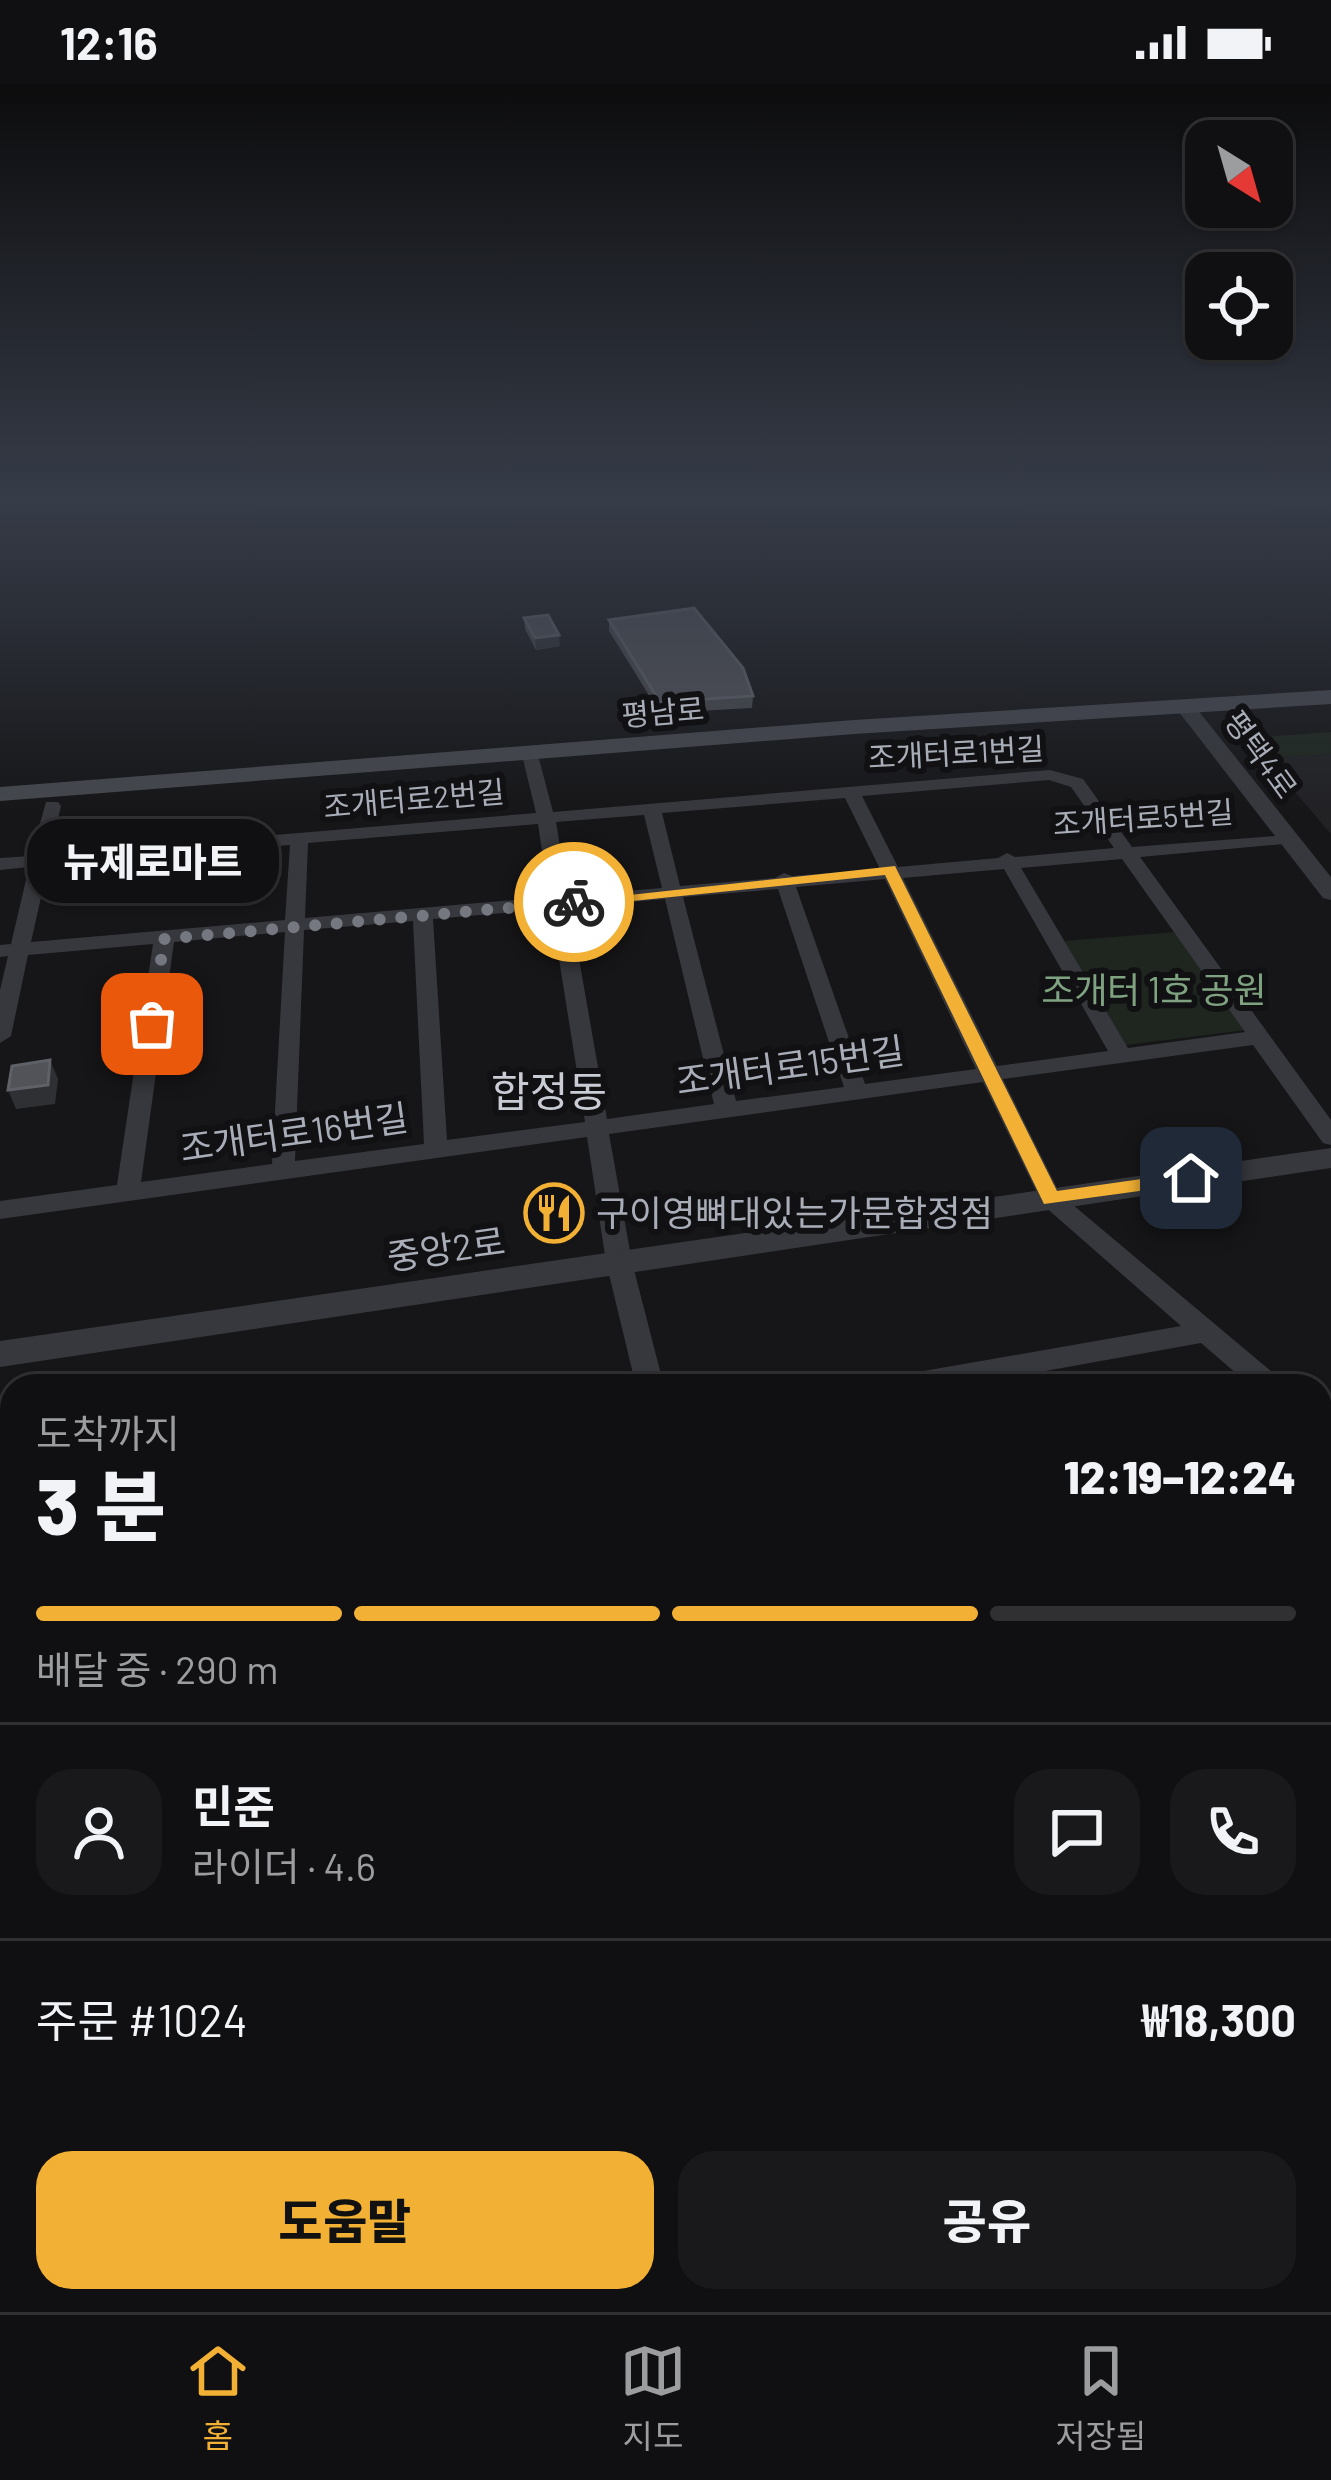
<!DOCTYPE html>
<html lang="ko">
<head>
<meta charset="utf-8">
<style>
  body { margin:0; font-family:Barlow,"Noto Sans KR",sans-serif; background:#19191b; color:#f1f3f6; height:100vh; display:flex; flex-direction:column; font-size:45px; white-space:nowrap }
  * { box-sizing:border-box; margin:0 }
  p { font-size:39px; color:#9c9d9f }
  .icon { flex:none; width:66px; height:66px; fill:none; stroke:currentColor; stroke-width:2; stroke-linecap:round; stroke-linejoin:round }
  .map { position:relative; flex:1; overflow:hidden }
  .drawer { position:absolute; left:0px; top:1290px; width:1332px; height:939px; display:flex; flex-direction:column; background:#101012; border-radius:36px 36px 0 0; box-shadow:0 3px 9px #0004,0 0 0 3px #303032 }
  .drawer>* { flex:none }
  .needle { width:78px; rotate:143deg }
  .controls { position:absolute; left:1185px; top:36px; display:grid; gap:24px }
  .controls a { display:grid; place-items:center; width:108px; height:108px; border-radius:24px; background:#101012; box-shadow:0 3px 9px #0004,0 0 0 3px #303032; font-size:60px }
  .pin { position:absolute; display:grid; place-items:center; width:102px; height:102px; color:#fff; margin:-51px; border-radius:24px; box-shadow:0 6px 18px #0006 }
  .courier { position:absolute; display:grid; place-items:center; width:120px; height:120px; margin:-60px; border:9px solid #f2b134; border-radius:50%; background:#fff; color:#222; box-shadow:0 3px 15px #0007 }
  .bubble { position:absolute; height:84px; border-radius:36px; background:#101012; box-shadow:0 3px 9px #0004,0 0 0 3px #303032; font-size:39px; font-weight:800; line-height:84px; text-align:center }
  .summary em { font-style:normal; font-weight:800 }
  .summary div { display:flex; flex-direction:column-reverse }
  .summary { display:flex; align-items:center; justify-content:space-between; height:204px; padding:0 36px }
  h1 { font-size:78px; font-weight:800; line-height:90px }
  .bar { display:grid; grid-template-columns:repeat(4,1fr); gap:18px 12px; align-content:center; height:144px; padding:0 36px }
  .bar i { height:15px; border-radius:9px; background:#303032 }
  .bar .on { background:#f2b134 }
  .bar p { grid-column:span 4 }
  .line { display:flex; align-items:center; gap:30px; padding:0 36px; border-top:3px solid #303032 }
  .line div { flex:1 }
  .round { display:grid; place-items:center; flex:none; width:126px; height:126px; border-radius:36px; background:#19191b }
  .button { display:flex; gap:24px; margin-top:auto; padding:24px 36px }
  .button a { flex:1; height:138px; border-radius:36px; background:#f2b134; color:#111; font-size:48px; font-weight:800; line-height:138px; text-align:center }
  .button a+a { background:#19191b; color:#f1f3f6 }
  .status { display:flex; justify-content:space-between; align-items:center; height:84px; padding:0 60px; background:#101012; direction:ltr }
  .status svg { height:33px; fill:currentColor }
  .tabs { display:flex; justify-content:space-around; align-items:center; height:168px; border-top:3px solid #303032; background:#101012; font-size:33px; color:#9c9d9f }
  .tabs a { display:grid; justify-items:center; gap:6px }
  .tabs .on { color:#f2b134 }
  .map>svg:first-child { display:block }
  .built { fill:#222225 }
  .green { fill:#1e261f }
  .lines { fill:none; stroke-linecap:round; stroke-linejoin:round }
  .minor { fill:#37383d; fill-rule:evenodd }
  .tertiary { fill:#37383d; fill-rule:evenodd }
  .secondary { fill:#45474d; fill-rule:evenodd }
  .wall { fill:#47494d }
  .shaded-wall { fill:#2f3033 }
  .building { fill:#525359; stroke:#5f6168; stroke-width:3 }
  .route { fill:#f2b134 }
  .done { stroke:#757880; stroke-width:12; stroke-dasharray:0 21.6 }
  .labels { text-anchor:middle; stroke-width:12; stroke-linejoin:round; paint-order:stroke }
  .far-street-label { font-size:30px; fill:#a8adb8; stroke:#111113 }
  .park-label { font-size:36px; fill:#7fa381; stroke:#111113 }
  .street-label { font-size:36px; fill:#a8adb8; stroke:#111113 }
  .poi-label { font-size:36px; fill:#a8adb8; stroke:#111113; text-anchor:start }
  .quarter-label { font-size:42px; fill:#c9ccd4; stroke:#111113 }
</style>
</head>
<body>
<div class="status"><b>12:16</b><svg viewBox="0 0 49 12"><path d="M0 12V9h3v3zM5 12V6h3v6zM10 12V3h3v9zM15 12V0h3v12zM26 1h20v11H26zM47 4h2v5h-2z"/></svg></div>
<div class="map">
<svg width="1331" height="2228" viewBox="0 0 1331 2228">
  <rect width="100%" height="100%" fill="#161618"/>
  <path class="built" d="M1331,670V750L1267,675Z"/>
  <g class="green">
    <path d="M1331,648V670L1267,675L1255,660L1264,653Z"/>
    <path d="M1176,848L1246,946L1126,961L1064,857Z"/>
  </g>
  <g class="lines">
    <g class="minor">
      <path d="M530,666L538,671L553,728L1050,686L1083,695L1132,763L1290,751L1293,755L1284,760L1140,773L1331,1036V1061L1323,1059L1253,961L1003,995L1060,1110L1279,1294L1283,1302H1251L1201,1259L962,1302H887L891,1294L901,1291L1181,1242L1043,1121L983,998L609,1050L632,1178L664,1302H636L606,1178L587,1053L0,1135V1117L117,1101L153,860L28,871L11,952L0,959V906L8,872L0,873V861L11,860L29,783L0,786V774L31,772L46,718H58L61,722L50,770L536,729L522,671ZM1049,696L1071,703L1114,764L1015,773L1007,769L998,774L898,783L862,712ZM845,714L880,785L792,792L784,789L775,794L680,802L662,729ZM644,731L662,804L568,812L556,738ZM538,740L549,813L305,834L308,759ZM290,761L285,836L31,858L48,782ZM1122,775L1245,948L1128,964L1021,784ZM1004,785L1108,967L997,982L903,794ZM885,795L976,985L865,1000L796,803ZM778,805L844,1003L736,1017L683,813ZM665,815L714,1020L607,1035L570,823ZM551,825L585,1038L447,1056L433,835ZM413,837L424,1060L295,1077L304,846ZM285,848L272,1080L141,1098L174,858Z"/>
      <path d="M1320,1334L1331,1338V1366L1320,1361Z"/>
      <path d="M12,1436V1462L0,1464V1438Z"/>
      <path d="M1320,1553L1331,1558V1594L1320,1590Z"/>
      <path d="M1331,1671V1704L1320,1709V1675Z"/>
      <path d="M12,1965V2003L0,2008V1970Z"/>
      <path d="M1331,2034V2073L1320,2078V2038Z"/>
      <path d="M293,2217H335L337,2228H295Z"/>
      <path d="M968,2217H1025L1020,2228H963Z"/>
      <path d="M1061,2217H1103L1108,2228H1066Z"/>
    </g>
    <g class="tertiary">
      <path d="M1186,618L1193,620L1331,793V816L1323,814L1179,628L1176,624Z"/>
      <path d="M1331,1064V1084L0,1283V1257Z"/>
    </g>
    <path class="secondary" d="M1331,606V620L854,650L0,717V703L854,636Z"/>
  </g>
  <g class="wall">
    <path d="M524,534L560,562L536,566L525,545Z"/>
    <path d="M609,536L753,612L752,624L660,629L609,547Z"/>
  </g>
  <g class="shaded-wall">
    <path d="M559,551L560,562L536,566L535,554Z"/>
    <path d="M50,976L58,995L55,1020L16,1025L8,1006Z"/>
    <path d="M1331,1480V1489L1320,1497V1488Z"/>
  </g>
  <g class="building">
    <path d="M694,524L743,584L753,612L660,618L609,536Z"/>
    <path d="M548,531L559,551L535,554L524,534Z"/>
    <path d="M50,976L48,1001L8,1006L12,982Z"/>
    <path d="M1320,1430L1331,1440V1480L1320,1488Z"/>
  </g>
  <linearGradient id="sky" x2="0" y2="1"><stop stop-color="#0c0c0d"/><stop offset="0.57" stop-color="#363c48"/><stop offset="1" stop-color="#363c48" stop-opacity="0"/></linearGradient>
  <rect width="1331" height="729" fill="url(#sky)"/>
  <path class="route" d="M895,782L1057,1107L1191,1088L1201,1094L1198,1099L1044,1120L885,791L574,823L566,818Z"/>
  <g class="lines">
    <path class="done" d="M152,940L164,855L574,818"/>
  </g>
  <defs>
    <symbol id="restaurant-ring" viewBox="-11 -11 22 22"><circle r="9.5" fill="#111113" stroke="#f2b134" stroke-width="1.5"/><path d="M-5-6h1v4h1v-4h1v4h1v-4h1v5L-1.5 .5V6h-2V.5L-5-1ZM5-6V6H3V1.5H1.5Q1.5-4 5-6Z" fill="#f2b134"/></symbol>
  </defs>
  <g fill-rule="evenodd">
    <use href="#restaurant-ring" x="521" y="1096" width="66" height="66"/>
  </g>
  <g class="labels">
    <g class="far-street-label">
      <text transform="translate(663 629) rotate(-5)" y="10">평남로</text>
      <text transform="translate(956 670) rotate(-3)" y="10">조개터로1번길</text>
      <text transform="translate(1260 671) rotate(54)" y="10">평택4로</text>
      <text transform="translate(414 716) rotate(-5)" y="10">조개터로2번길</text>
      <text transform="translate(1143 735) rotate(-4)" y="10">조개터로5번길</text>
    </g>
    <g class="park-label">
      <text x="1154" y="919">조개터 1호 공원</text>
    </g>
    <g class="street-label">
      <text transform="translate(790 982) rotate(-8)" y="13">조개터로15번길</text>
      <text transform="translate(294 1049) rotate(-8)" y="13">조개터로16번길</text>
      <text transform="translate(446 1165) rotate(-8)" y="13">중앙2로</text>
    </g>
    <g class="poi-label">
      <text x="596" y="1142">구이영뼈대있는가문합정점</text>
    </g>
    <g class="quarter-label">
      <text x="549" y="1023">합정동</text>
    </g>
  </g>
</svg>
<div class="controls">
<a><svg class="needle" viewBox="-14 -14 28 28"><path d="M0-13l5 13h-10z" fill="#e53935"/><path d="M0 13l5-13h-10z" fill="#9c9d9f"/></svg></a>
<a><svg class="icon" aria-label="locate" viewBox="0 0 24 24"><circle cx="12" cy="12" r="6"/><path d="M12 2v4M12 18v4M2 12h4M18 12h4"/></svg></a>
</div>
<div class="pin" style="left:152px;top:940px;background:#ea580c"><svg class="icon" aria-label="bag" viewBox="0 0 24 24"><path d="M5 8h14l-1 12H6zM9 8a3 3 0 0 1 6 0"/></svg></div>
<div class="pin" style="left:1191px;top:1094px;background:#1f2937"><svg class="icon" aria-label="home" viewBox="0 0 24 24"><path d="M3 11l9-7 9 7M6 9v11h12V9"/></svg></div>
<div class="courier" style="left:574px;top:818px"><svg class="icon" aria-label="bike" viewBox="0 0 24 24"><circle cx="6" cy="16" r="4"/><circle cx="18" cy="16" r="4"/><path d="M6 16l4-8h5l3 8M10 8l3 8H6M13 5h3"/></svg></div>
<div class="bubble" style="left:27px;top:735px;width:252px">뉴제로마트</div>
<section class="drawer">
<div class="summary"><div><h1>3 분</h1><p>도착까지</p></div><em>12:19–12:24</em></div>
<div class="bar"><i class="on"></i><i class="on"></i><i class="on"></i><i></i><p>배달 중 · 290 m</p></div>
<div class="line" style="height:216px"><a class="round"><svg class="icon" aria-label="person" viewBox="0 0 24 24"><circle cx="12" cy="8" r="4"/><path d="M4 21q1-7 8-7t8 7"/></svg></a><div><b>민준</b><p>라이더 · 4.6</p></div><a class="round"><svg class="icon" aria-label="chat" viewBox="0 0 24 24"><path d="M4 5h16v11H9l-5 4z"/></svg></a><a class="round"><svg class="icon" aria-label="phone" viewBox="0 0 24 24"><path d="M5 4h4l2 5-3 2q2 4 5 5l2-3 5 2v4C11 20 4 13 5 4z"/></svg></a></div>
<div class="line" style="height:156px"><div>주문 #1024</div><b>₩18,300</b></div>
<div class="button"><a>도움말</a><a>공유</a></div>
</section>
</div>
<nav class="tabs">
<a class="on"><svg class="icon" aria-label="home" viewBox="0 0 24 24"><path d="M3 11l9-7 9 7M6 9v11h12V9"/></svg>홈</a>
<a><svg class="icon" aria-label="map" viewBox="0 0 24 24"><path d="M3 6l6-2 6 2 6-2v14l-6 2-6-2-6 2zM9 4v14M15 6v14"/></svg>지도</a>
<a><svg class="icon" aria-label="saved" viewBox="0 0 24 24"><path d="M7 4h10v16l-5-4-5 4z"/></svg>저장됨</a>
</nav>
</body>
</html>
